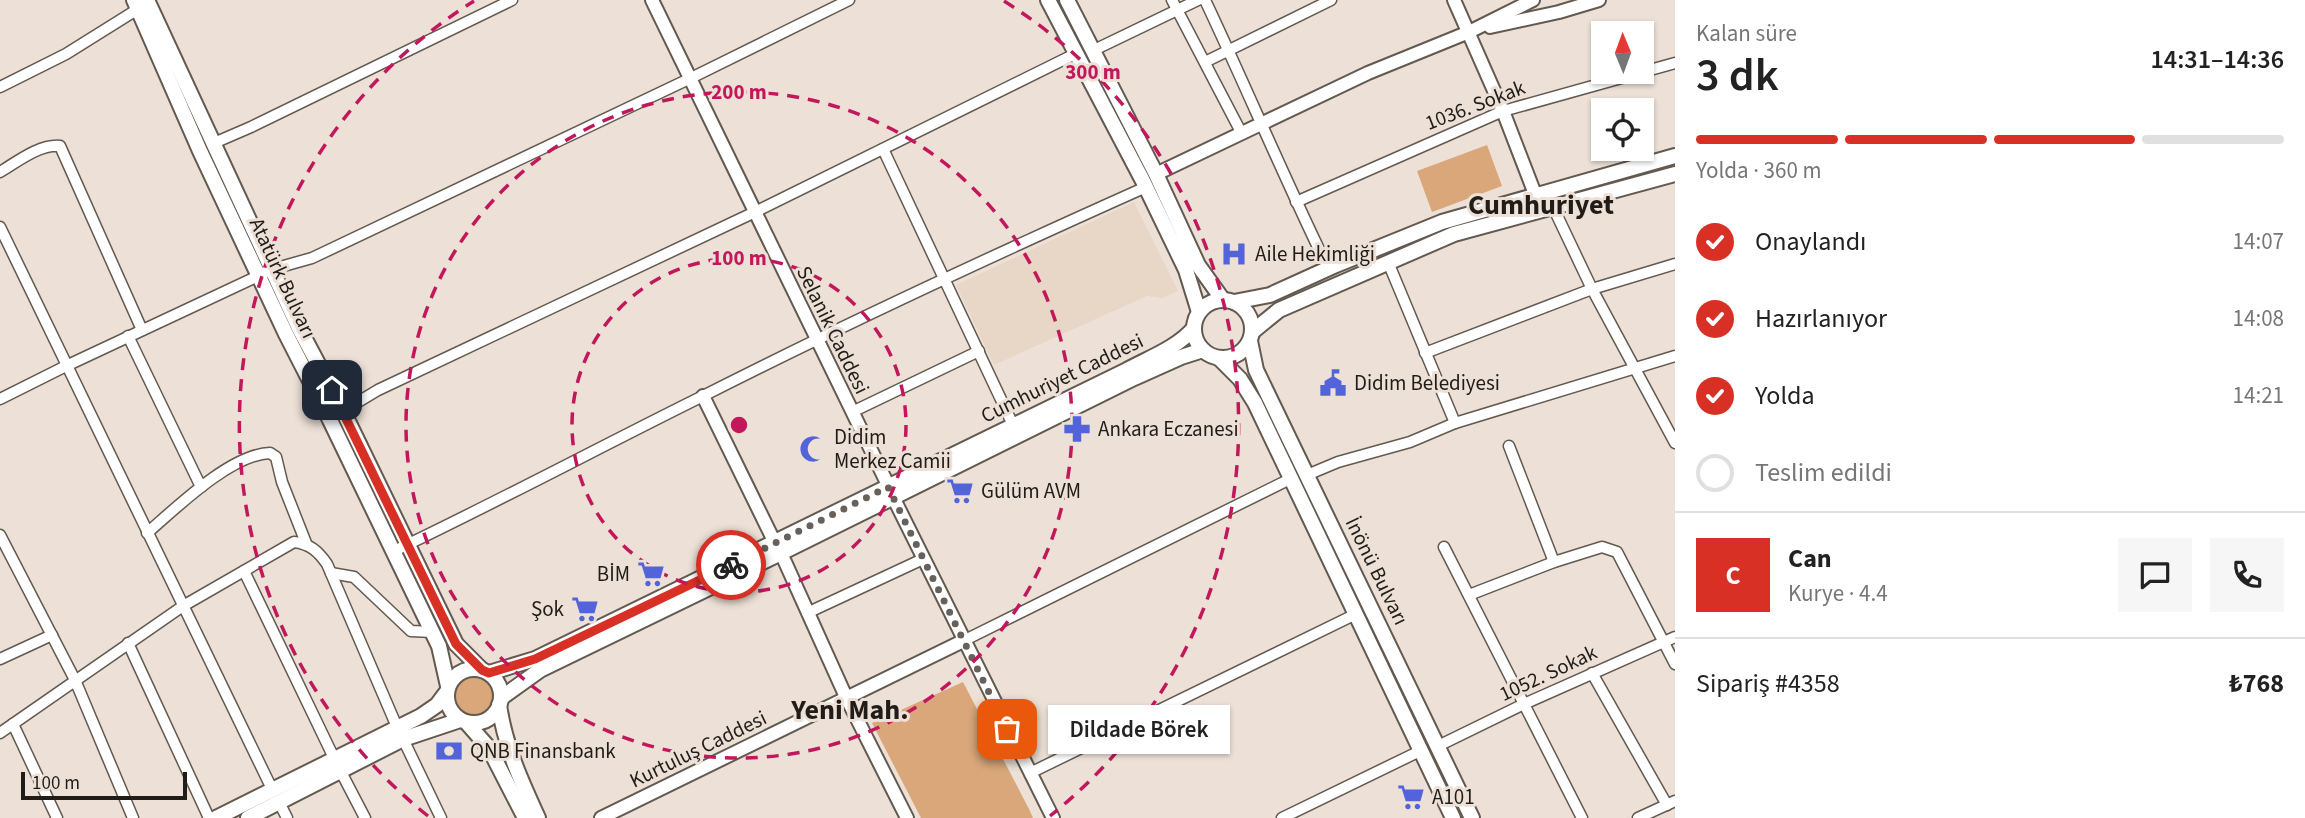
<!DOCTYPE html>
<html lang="tr">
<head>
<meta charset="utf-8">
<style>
  body { margin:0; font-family:"Source Sans 3",sans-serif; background:#f6f6f6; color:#222; height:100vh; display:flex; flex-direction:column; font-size:26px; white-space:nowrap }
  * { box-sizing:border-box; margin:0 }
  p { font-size:23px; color:#767676 }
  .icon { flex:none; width:38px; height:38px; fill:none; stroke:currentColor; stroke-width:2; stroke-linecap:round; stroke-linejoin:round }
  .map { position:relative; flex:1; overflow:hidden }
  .side { display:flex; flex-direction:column; background:#fff; width:630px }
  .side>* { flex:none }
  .needle { width:46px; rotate:359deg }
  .tools { position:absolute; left:1591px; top:21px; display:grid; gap:14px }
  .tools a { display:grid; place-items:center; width:63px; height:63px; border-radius:0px; background:#fff; box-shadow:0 2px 5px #0004; font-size:35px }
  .scale { position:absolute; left:21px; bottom:18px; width:166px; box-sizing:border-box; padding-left:7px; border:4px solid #201c18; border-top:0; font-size:19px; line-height:24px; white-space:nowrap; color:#201c18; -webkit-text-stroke:5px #ede1d7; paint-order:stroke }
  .pin { position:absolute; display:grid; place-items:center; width:60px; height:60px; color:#fff; margin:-30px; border-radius:14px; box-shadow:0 4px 10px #0006 }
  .courier { position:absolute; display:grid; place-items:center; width:70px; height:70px; margin:-35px; border:5px solid #d93025; border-radius:50%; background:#fff; color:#222; box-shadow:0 2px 9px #0007 }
  .bubble { position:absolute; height:49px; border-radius:0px; background:#fff; box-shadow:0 2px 5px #0004; font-size:23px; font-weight:600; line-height:49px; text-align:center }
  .head em { font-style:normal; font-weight:600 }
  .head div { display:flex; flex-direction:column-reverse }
  .head { display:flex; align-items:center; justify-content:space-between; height:119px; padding:0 21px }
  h1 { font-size:46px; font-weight:600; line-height:52px }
  .bar { display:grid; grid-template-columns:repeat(4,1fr); gap:10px 7px; align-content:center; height:84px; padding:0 21px }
  .bar i { height:9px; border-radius:5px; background:#e0e0e0 }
  .bar .on { background:#d93025 }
  .bar p { grid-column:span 4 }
  .line { display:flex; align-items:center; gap:18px; padding:0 21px; border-top:2px solid #e0e0e0 }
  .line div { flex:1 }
  .round { display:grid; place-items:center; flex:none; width:74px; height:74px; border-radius:0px; background:#f6f6f6 }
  ol { padding:0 21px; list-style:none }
  li { display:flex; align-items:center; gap:21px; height:77px }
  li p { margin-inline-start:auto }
  li .icon { padding:7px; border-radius:50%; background:#d93025; color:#fff; stroke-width:4 }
  li:last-child { color:#767676 }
  li i { width:38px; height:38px; border:4px solid #e0e0e0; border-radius:50% }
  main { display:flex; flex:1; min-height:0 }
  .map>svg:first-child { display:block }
  .built { fill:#e8d6c7 }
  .green { fill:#d9a77a }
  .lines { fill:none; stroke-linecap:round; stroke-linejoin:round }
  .minor-casing { stroke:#625950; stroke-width:13 }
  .tertiary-casing { stroke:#625950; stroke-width:16 }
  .secondary-casing { stroke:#625950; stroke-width:18 }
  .minor { stroke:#fff; stroke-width:10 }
  .tertiary { stroke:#fff; stroke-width:12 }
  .secondary { stroke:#fff; stroke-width:14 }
  .done { stroke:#68615b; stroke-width:7; stroke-dasharray:0 12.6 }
  .route { stroke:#d93025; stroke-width:9 }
  .ring { fill:none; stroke:#c2185b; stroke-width:3.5; stroke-dasharray:12 9 }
  .labels { text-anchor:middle; stroke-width:6; stroke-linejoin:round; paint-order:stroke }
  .street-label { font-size:21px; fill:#201c18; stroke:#ede1d7 }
  .poi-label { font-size:21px; fill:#201c18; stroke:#ede1d7; text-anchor:start }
  .district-label { font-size:28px; font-weight:bold; fill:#201c18; stroke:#ede1d7 }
  .centre { fill:#c2185b; stroke:#ede1d7; stroke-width:3.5 }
  .ring-label { font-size:21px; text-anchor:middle; font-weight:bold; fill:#c2185b; stroke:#ede1d7; stroke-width:6; stroke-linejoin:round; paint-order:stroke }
</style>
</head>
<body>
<main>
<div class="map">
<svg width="1675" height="818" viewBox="0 0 1675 818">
  <rect width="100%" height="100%" fill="#ede1d7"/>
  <path class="built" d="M1134,202L1178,291L1162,298L1147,296L994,365L956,285Z"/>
  <g class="green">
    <path d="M1487,145L1502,186L1432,212L1417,171Z"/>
    <circle cx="473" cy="696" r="20"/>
    <path d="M963,682L1029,809L1033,818H921L872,723Z"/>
  </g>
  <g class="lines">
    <defs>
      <g id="minor">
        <path d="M1172,0L1242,134"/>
        <path d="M1205,0C1247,89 1285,180 1328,268"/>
        <path d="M1092,51L1198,0"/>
        <path d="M1205,62L1331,0"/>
        <path d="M0,87L66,54L138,9"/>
        <path d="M214,143L251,127L512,0"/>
        <path d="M883,149L1013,425"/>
        <path d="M0,172C17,162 39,144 60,146L142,330"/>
        <path d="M1296,202L1503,111L1675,63"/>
        <path d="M1553,207L1592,289L1675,443"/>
        <path d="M0,227L272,789"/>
        <path d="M1388,262L1455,423"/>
        <path d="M128,336L201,487"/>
        <path d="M1425,353L1592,289L1675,264"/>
        <path d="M0,399L66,366L273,269L312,258L691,78L849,0"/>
        <path d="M343,411L378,390L755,212L1075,54"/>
        <path d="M852,412L979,351"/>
        <path d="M1509,446L1554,562"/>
        <path d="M1307,475L1338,462L1410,442L1455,423L1675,356"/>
        <path d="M147,533C176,508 231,454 270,453L276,457L282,482L306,543"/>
        <path d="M0,535L75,680L133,818"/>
        <path d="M1444,547L1582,818"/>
        <path d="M394,551C497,502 598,448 701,397C847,323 996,254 1146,187"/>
        <path d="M244,571L334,758"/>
        <path d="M331,573L354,577L411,631L433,632"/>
        <path d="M1469,595L1554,562L1602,547L1617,552L1675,664"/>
        <path d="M807,613L923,559"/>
        <path d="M963,641L1290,479"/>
        <path d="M128,643L209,818"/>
        <path d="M0,659L52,635"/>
        <path d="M1592,673L1667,805"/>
        <path d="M13,724L57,818"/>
        <path d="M0,733L183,606L294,542C310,544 318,551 327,564L397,727"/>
        <path d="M403,739L441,818"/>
        <path d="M1438,746L1524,704L1675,637"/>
        <path d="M340,770L365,818"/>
        <path d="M1030,773L1356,614"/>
        <path d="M279,802L287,818"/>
        <path d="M1282,818L1422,750"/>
        <path d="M1638,818L1675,801"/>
      </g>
      <g id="tertiary">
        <path d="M652,0L889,487"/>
        <path d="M1454,0L1503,111L1535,194"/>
        <path d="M1490,27L1559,12L1599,0"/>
        <path d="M1156,174L1368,73L1469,32L1533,0"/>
        <path d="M703,396L775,543"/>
        <path d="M893,497L1053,818"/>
        <path d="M781,553L846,697L907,818"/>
        <path d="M601,818L963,641"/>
      </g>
      <g id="secondary">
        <path d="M134,0L200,151L286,334L330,420L439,646L448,686"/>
        <path d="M147,0L299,328L343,411L456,644L482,670"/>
        <path d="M1048,0L1143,181L1186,270L1199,312"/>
        <path d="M1067,0L1156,174L1198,265L1223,300"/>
        <circle cx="1223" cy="329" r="29"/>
        <path d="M1234,302L1270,295L1336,265L1442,222L1675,156"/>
        <path d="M1252,332L1279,310L1454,234L1675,174"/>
        <path d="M1250,341L1256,370L1472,818"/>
        <path d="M1219,358L1240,379L1255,403L1453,818"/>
        <circle cx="474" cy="696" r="27"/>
        <path d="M489,673L535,659L1127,370C1149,358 1177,348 1194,328"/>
        <path d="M501,698L540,670L781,553L1134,378L1181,357L1203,350"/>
        <path d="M499,705C505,746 521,781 538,818"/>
        <path d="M467,723L489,748L525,818"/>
        <path d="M216,818L421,716L437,705L446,693"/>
        <path d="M248,818L403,739L460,720"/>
      </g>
    </defs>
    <use href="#minor" class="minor-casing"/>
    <use href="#tertiary" class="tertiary-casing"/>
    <use href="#secondary" class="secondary-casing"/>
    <use href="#minor" class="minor"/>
    <use href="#tertiary" class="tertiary"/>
    <use href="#secondary" class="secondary"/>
  </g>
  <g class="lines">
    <path class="done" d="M731,565L888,487L1007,729"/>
    <path class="route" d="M332,390L456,644L482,670L489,673L535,659L731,565"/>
  </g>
  <g class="ring">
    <circle cx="739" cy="425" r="167"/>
    <circle cx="739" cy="425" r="333"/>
    <path d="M428 816A500 500 0 0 1 474 1M1004 1A500 500 0 0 1 1050 816"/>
  </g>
  <defs>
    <symbol id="hospital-bare" viewBox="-9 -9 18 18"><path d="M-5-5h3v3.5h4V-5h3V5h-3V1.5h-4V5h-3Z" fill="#5364da" stroke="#ede1d7" stroke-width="2.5" paint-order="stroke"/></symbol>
    <symbol id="civic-bare" viewBox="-9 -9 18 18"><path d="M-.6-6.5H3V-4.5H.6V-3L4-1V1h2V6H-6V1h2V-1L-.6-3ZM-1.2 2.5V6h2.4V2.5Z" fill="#5364da" stroke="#ede1d7" stroke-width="2.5" paint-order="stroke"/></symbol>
    <symbol id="pharmacy-bare" viewBox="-9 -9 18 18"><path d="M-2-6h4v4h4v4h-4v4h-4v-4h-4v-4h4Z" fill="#5364da" stroke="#ede1d7" stroke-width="2.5" paint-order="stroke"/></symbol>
    <symbol id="mosque-bare" viewBox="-9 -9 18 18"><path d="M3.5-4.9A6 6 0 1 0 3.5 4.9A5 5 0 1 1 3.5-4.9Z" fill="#5364da" stroke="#ede1d7" stroke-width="2.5" paint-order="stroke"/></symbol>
    <symbol id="supermarket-bare" viewBox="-9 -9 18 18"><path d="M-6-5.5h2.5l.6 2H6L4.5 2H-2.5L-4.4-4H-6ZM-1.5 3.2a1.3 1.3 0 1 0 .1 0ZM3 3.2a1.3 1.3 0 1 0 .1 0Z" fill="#5364da" stroke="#ede1d7" stroke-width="2.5" paint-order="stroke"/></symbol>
    <symbol id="bank-bare" viewBox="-9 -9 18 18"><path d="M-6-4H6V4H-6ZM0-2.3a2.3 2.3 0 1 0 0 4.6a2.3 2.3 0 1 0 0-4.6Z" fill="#5364da" stroke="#ede1d7" stroke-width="2.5" paint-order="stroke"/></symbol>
  </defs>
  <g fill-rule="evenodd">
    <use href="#hospital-bare" x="1215" y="235" width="38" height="38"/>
    <use href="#civic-bare" x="1314" y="364" width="38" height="38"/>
    <use href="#pharmacy-bare" x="1058" y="410" width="38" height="38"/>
    <use href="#mosque-bare" x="794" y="430" width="38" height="38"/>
    <use href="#supermarket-bare" x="941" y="472" width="38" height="38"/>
    <use href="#supermarket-bare" x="632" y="555" width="38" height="38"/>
    <use href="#supermarket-bare" x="566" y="590" width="38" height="38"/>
    <use href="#bank-bare" x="430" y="732" width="38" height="38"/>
    <use href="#supermarket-bare" x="1392" y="778" width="38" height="38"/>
  </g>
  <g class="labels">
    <g class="street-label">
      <text transform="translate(1475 105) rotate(-21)" y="7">1036. Sokak</text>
      <text transform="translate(283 278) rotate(65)" y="7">Atatürk Bulvarı</text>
      <text transform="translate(833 330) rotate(64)" y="7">Selanik Caddesi</text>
      <text transform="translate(1062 378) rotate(-26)" y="7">Cumhuriyet Caddesi</text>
      <text transform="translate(1377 571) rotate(64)" y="7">İnönü Bulvarı</text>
      <text transform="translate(1548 673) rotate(-25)" y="7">1052. Sokak</text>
      <text transform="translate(698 749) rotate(-26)" y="7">Kurtuluş Caddesi</text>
    </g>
    <g class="poi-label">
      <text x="1255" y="261">Aile Hekimliği</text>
      <text x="1354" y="390">Didim Belediyesi</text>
      <text x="1098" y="436">Ankara Eczanesi</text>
      <text x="834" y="444">Didim<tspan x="834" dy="24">Merkez Camii</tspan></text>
      <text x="981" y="498">Gülüm AVM</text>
      <text x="630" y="581" text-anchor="end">BİM</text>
      <text x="564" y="616" text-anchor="end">Şok</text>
      <text x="470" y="758">QNB Finansbank</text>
      <text x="1432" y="804">A101</text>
    </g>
    <g class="district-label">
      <text x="1541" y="214">Cumhuriyet</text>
      <text x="850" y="719">Yeni Mah.</text>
    </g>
  </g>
  <circle cx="739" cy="425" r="10" class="centre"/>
  <g class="ring-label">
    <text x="1093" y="79">300 m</text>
    <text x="739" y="99">200 m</text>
    <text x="739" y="265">100 m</text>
  </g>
</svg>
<div class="tools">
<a><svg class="needle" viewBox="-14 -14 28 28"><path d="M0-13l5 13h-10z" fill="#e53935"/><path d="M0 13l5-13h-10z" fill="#767676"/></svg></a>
<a><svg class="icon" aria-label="locate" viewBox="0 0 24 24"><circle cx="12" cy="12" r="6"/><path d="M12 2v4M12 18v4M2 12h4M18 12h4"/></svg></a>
</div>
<div class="scale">100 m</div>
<div class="pin" style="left:1007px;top:729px;background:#ea580c"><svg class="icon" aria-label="bag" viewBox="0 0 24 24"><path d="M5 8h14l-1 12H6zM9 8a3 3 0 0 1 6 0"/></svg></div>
<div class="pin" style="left:332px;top:390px;background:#1f2937"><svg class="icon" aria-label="home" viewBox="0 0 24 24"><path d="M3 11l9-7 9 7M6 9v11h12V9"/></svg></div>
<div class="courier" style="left:731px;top:565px"><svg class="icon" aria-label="bike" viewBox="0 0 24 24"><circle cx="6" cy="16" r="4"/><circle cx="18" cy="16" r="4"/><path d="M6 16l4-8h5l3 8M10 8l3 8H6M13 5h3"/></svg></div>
<div class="bubble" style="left:1048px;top:705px;width:182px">Dildade Börek</div>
</div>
<section class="side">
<div class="head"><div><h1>3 dk</h1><p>Kalan süre</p></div><em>14:31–14:36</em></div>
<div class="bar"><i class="on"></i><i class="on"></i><i class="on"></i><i></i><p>Yolda · 360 m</p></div>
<ol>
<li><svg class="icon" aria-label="check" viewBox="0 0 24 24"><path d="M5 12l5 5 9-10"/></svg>Onaylandı<p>14:07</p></li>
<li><svg class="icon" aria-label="check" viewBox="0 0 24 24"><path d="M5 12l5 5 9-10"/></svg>Hazırlanıyor<p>14:08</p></li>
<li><svg class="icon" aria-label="check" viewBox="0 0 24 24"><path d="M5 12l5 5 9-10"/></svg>Yolda<p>14:21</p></li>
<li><i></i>Teslim edildi</li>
</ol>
<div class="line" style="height:126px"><b class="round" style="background:#d93025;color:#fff">C</b><div><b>Can</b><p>Kurye · 4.4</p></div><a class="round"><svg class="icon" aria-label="chat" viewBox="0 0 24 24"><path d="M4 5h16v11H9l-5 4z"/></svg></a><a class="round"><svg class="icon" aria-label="phone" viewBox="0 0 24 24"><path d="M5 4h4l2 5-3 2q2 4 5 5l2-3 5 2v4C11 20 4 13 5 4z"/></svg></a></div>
<div class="line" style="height:91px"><div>Sipariş #4358</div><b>₺768</b></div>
</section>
</main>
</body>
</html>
